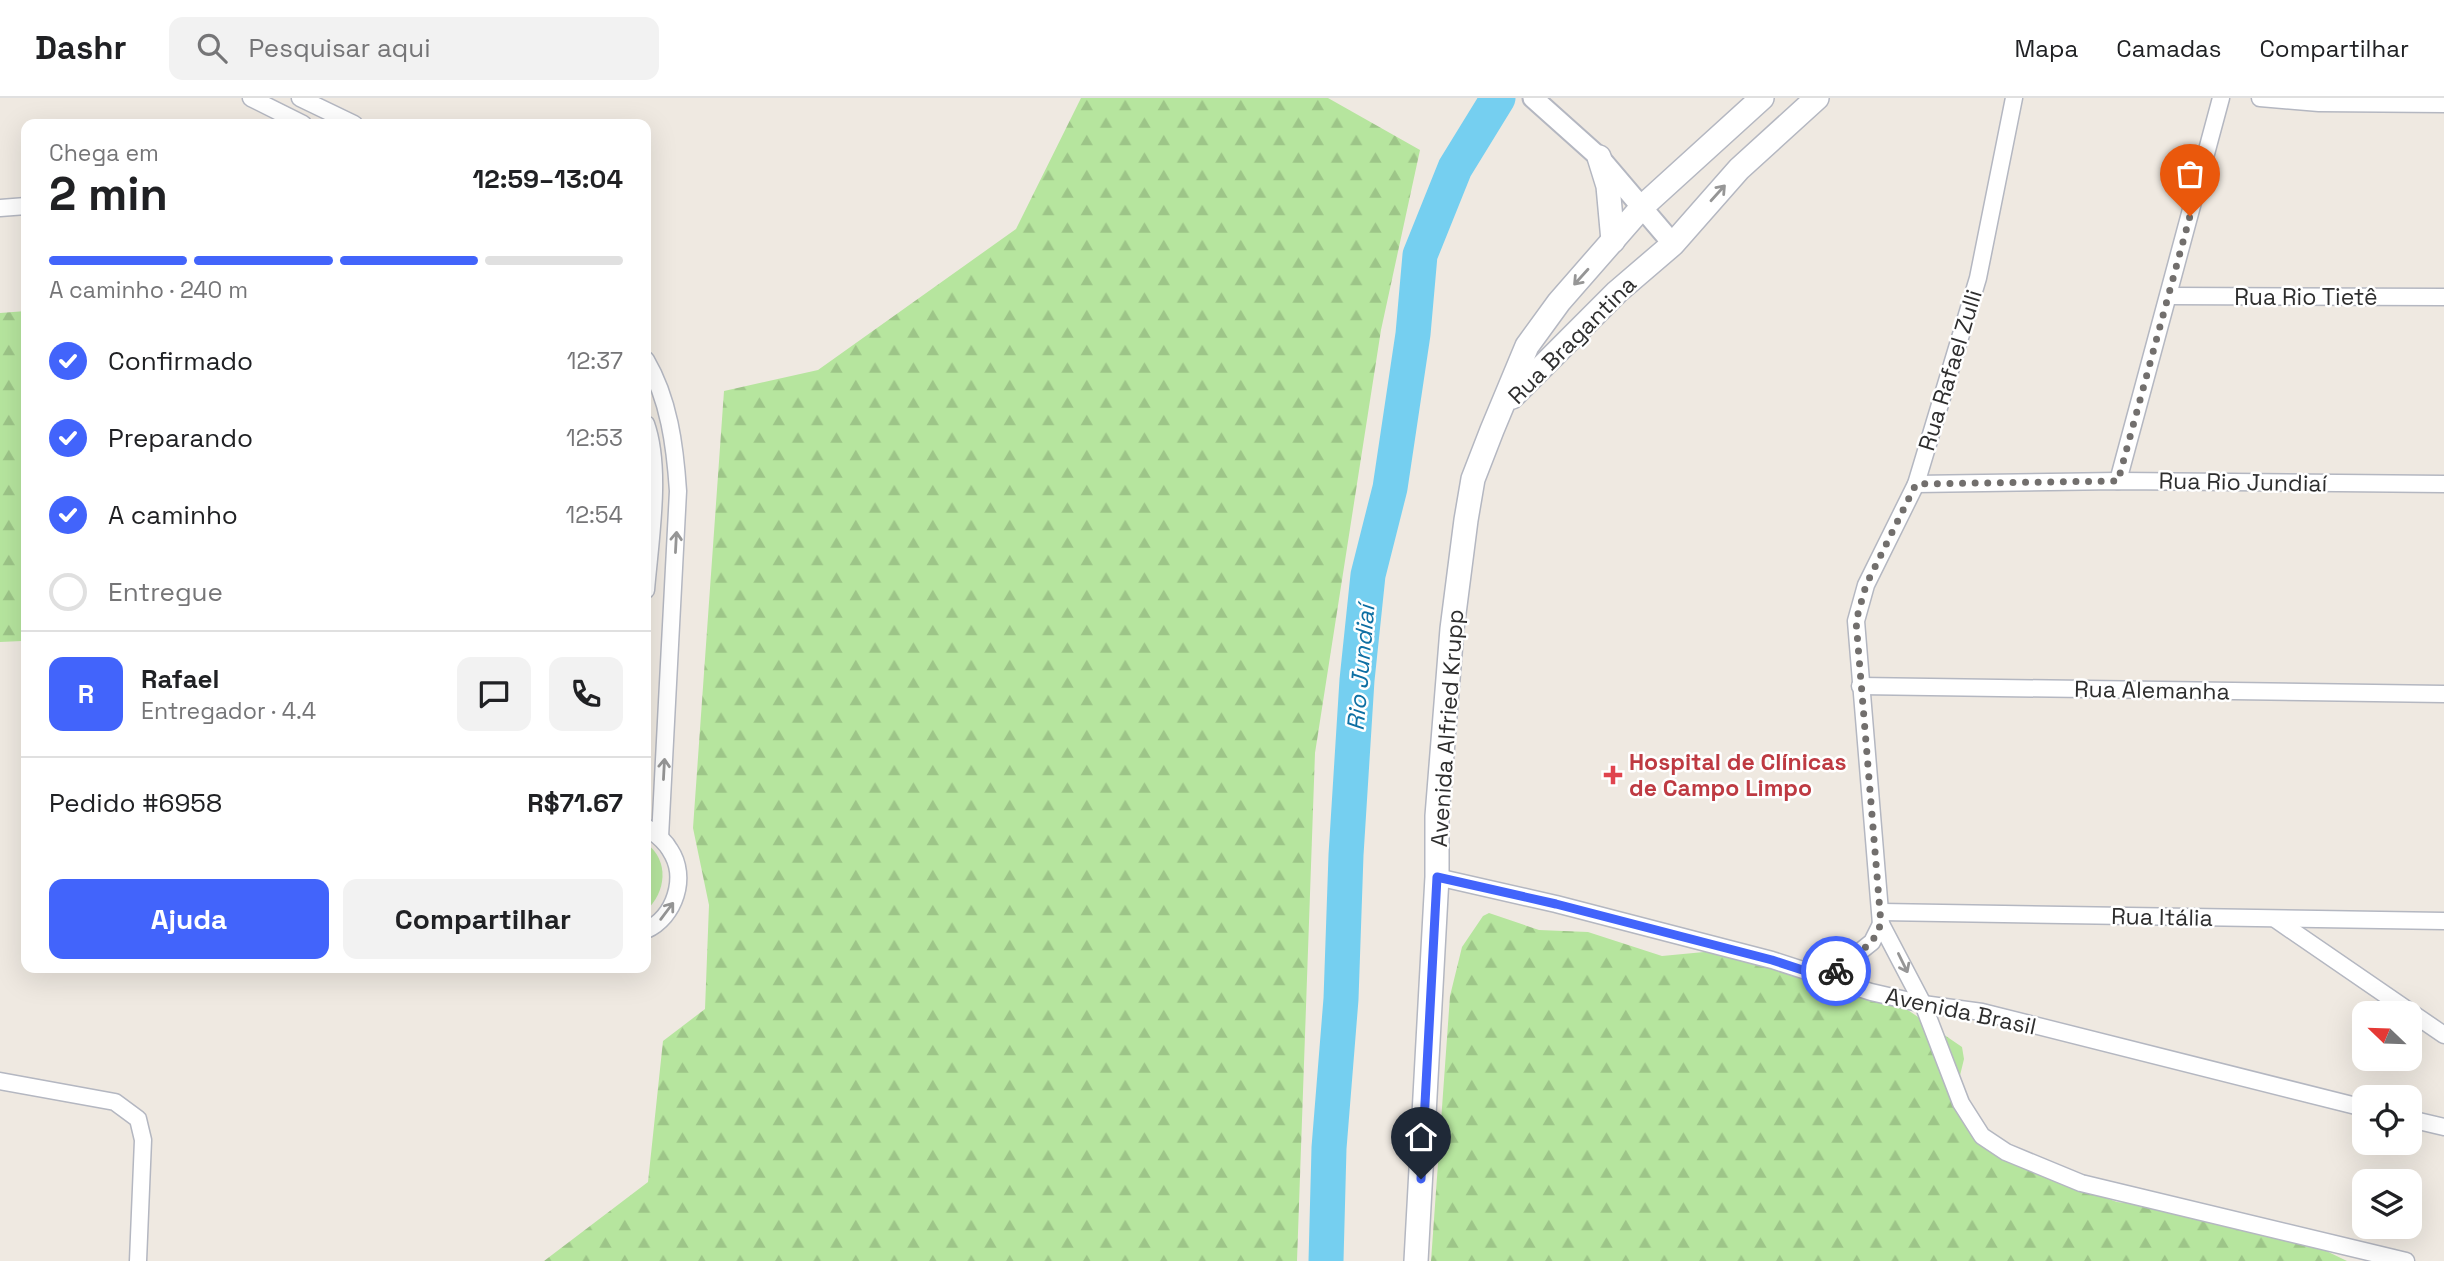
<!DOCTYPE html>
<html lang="pt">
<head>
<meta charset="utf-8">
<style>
  body { margin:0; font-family:"Space Grotesk",sans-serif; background:#f2f2f2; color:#202124; height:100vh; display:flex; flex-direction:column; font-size:26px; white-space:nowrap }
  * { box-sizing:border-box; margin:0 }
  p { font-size:23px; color:#757577 }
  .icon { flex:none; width:38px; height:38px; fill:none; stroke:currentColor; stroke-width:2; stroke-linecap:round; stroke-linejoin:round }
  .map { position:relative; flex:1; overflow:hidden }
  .panel { position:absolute; left:21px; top:21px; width:630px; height:854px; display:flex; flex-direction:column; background:#fff; border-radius:14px; box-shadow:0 7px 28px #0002 }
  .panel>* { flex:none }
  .needle { width:46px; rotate:293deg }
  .controls { position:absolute; left:2352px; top:903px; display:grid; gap:14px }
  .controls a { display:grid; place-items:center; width:70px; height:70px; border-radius:14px; background:#fff; box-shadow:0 7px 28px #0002; font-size:35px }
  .pin { position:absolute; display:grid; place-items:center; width:60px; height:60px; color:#fff; margin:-72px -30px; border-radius:50% 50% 50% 0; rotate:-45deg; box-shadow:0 0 7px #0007 }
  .pin .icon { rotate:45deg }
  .courier { position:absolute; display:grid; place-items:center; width:70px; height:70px; margin:-35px; border:5px solid #4264fb; border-radius:50%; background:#fff; color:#222; box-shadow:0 2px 9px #0007 }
  .headline em { font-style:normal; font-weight:700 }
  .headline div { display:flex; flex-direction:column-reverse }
  .headline { display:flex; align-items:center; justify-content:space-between; height:119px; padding:0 28px }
  h1 { font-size:46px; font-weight:700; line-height:52px }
  .bar { display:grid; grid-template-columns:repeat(4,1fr); gap:10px 7px; align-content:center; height:84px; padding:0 28px }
  .bar i { height:9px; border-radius:5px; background:#e0e0e0 }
  .bar .active { background:#4264fb }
  .bar p { grid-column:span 4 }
  .line { display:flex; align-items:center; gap:18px; padding:0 28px; border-top:2px solid #e0e0e0 }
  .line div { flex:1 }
  .round { display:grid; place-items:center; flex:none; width:74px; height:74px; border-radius:14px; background:#f2f2f2 }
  ol { padding:0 28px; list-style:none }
  li { display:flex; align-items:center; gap:21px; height:77px }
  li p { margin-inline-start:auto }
  li .icon { padding:7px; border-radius:50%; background:#4264fb; color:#fff; stroke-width:4 }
  li:last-child { color:#757577 }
  li i { width:38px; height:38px; border:4px solid #e0e0e0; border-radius:50% }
  .primary-button { display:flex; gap:14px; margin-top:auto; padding:14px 28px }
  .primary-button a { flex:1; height:80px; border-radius:14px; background:#4264fb; color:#fff; font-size:28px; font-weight:700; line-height:80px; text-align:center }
  .primary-button a+a { background:#f2f2f2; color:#202124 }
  header { display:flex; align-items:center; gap:42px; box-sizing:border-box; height:98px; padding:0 35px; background:#fff; border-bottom:2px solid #e0e0e0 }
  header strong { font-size:33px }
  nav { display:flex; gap:38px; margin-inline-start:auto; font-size:24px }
  .search { width:490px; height:63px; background:#f2f2f2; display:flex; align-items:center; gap:18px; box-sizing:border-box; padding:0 24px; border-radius:14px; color:#757577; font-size:26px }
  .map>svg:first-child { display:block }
  .grass { fill:#b6e59e }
  .forest { fill:url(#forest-firs) }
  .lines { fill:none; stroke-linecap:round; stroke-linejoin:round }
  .river { stroke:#75cff0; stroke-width:35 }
  .minor-casing { stroke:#b4b7c1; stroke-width:19 }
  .tertiary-casing { stroke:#b4b7c1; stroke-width:23 }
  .secondary-casing { stroke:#b4b7c1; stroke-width:26 }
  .minor { stroke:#fff; stroke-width:16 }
  .tertiary { stroke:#fff; stroke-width:19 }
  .secondary { stroke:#fff; stroke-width:23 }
  .oneway { stroke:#969696 }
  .done { stroke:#726f6d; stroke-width:7; stroke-dasharray:0 12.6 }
  .route { stroke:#4264fb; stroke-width:9 }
  .health-dot { fill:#e0444e; stroke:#fff; stroke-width:2.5 }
  .labels { text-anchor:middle; stroke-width:5; stroke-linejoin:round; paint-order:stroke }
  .street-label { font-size:23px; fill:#2e2e2e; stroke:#fff }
  .health-label { font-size:23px; font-weight:bold; fill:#be3a42; stroke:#fff; text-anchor:start }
  .water-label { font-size:24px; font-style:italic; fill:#0d6fa3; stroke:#fff }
</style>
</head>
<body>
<header>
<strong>Dashr</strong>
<div class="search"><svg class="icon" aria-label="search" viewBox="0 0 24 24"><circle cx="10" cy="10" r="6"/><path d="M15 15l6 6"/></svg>Pesquisar aqui</div>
<nav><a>Mapa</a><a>Camadas</a><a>Compartilhar</a></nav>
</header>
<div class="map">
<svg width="2444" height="1163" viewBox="0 0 2444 1163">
  <defs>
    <pattern id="forest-firs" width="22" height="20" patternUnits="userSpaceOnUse" patternTransform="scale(1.75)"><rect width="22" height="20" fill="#b6e59e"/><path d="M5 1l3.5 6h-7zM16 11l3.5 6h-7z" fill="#9dc588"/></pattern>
  </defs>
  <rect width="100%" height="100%" fill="#efe9e1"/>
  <path class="grass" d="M646,745C670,763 666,794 646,813Z"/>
  <g class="forest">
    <path d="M1081,0H1328L1420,52L1381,232L1315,655L1297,1163H544L648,1084L663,943L705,911L709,807L693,730L724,293L818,272L1016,131Z"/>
    <path d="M26,213V541L22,543L0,544V215Z"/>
    <path d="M1489,815L1539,832L1588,834L1662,858L1725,852L1899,906L1962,949L1964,961L1955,998L1959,1017L1974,1035L2053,1081L2117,1104L2215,1115L2287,1134L2347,1163H1431L1450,898L1462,849L1483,818Z"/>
  </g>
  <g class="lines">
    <path class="river" d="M1326,1163L1329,1050L1341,901L1346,757L1357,582L1368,477L1390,390L1413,236L1420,157L1455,70L1498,0"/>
    <defs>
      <g id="minor">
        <path d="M251,0L303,26"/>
        <path d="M300,0L354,26"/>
        <path d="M2014,0L1978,180L1916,386L1866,487L1856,523L1881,826L1923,906L1961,1005L1982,1038L2006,1054L2081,1085L2406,1163"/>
        <path d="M2260,0L2319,5L2444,6"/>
        <path d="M0,110L26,108"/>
        <path d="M2169,198L2444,199"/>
        <path d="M646,262C669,301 675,348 678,393L660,739"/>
        <path d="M646,326C662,371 650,443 646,492"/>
        <path d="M2118,383L2221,0"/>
        <path d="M1916,386L2118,383L2444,386"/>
        <path d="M1860,588L2444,596"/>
        <path d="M646,729C655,736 664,741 670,752C688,779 675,819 646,832"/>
        <path d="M1437,779L1556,806L1772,862L1871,894L1923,906L1982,914L2364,1010"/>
        <path d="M1881,814L2444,823"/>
        <path d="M2275,821L2444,937"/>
        <path d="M1827,880L1872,844L1881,826"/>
        <path d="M0,983L115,1004L138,1021L143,1042L138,1163"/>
        <path d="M2410,1021L2444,1029"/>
      </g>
      <path id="tertiary" d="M1533,0L1599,59L1673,146"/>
      <g id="secondary">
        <path d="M1599,59L1608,88L1613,143"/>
        <path d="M1512,299L1617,194L1673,146L1739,71L1817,0"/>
        <path d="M1416,1163L1437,779V718L1452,531L1466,422L1473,381L1492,332L1527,248L1559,204L1642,109L1762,0"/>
      </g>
    </defs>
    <use href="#minor" class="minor-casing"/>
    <use href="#tertiary" class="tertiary-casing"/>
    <use href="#secondary" class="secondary-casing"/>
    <use href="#minor" class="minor"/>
    <use href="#tertiary" class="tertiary"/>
    <use href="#secondary" class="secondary"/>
  </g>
  <defs><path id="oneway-shaft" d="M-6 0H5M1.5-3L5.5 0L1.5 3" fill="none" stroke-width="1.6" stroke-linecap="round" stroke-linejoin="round" transform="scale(1.75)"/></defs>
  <g class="oneway">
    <use href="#oneway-shaft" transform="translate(1718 95) rotate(-48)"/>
    <use href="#oneway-shaft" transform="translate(1581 179) rotate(132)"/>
    <use href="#oneway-shaft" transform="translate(676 444) rotate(-87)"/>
    <use href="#oneway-shaft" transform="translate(664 671) rotate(-87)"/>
    <use href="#oneway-shaft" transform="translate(667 813) rotate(-53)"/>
    <use href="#oneway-shaft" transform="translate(1903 865) rotate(64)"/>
  </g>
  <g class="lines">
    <path class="done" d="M1836,873L1872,844L1881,826L1856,523L1866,487L1916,386L2118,383L2190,118"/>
    <path class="route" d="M1421,1081L1437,779L1556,806L1772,862L1827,880L1836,873"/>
  </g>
  <path class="health-dot" d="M1609.5 666.5h7v7h7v7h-7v7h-7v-7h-7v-7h7z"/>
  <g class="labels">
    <g class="street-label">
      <text x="2306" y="207">Rua Rio Tietê</text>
      <text transform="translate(1572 242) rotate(-45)" y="8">Rua Bragantina</text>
      <text transform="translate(1950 272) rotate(-73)" y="8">Rua Rafael Zulli</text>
      <text transform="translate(2243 384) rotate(1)" y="8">Rua Rio Jundiaí</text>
      <text transform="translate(2152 592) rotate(1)" y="8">Rua Alemanha</text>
      <text transform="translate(1447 630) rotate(-86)" y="8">Avenida Alfried Krupp</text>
      <text transform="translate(2162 819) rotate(1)" y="8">Rua Itália</text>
      <text transform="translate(1961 913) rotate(12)" y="8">Avenida Brasil</text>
    </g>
    <g class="health-label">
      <text x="1629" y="672">Hospital de Clínicas<tspan x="1629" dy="26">de Campo Limpo</tspan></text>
    </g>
    <g class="water-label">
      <text transform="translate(1361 570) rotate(-85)" y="8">Rio Jundiaí</text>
    </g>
  </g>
</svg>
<div class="controls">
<a><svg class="needle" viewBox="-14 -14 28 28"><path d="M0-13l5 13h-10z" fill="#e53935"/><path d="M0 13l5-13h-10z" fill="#757577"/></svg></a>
<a><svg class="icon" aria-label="locate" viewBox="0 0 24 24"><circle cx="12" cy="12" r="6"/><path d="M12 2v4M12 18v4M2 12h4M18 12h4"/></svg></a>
<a><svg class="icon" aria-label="layers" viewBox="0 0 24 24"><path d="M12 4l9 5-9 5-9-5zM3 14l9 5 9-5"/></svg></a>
</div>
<div class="pin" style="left:2190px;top:118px;background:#ea580c"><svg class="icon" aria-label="bag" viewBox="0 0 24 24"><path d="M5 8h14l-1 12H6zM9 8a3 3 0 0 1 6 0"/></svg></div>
<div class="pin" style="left:1421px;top:1081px;background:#1f2937"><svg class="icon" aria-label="home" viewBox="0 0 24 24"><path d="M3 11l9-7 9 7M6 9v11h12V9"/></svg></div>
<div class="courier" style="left:1836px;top:873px"><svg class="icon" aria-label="bike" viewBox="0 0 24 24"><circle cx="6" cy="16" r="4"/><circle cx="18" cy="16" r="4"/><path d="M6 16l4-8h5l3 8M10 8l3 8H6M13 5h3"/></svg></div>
<section class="panel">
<div class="headline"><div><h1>2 min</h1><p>Chega em</p></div><em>12:59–13:04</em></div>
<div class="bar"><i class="active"></i><i class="active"></i><i class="active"></i><i></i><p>A caminho · 240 m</p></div>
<ol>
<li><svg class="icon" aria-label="check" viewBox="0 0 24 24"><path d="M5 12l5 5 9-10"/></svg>Confirmado<p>12:37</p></li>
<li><svg class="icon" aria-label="check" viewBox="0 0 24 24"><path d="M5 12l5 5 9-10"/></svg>Preparando<p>12:53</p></li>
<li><svg class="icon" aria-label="check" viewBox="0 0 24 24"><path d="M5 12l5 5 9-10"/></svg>A caminho<p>12:54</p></li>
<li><i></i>Entregue</li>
</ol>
<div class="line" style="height:126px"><b class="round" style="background:#4264fb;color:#fff">R</b><div><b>Rafael</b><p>Entregador · 4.4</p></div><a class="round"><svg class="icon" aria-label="chat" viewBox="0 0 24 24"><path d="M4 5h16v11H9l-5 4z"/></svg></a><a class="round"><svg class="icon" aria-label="phone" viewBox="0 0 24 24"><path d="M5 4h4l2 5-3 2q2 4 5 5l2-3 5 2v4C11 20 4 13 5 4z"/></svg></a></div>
<div class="line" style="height:91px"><div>Pedido #6958</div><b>R$71.67</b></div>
<div class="primary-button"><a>Ajuda</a><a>Compartilhar</a></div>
</section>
</div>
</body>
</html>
